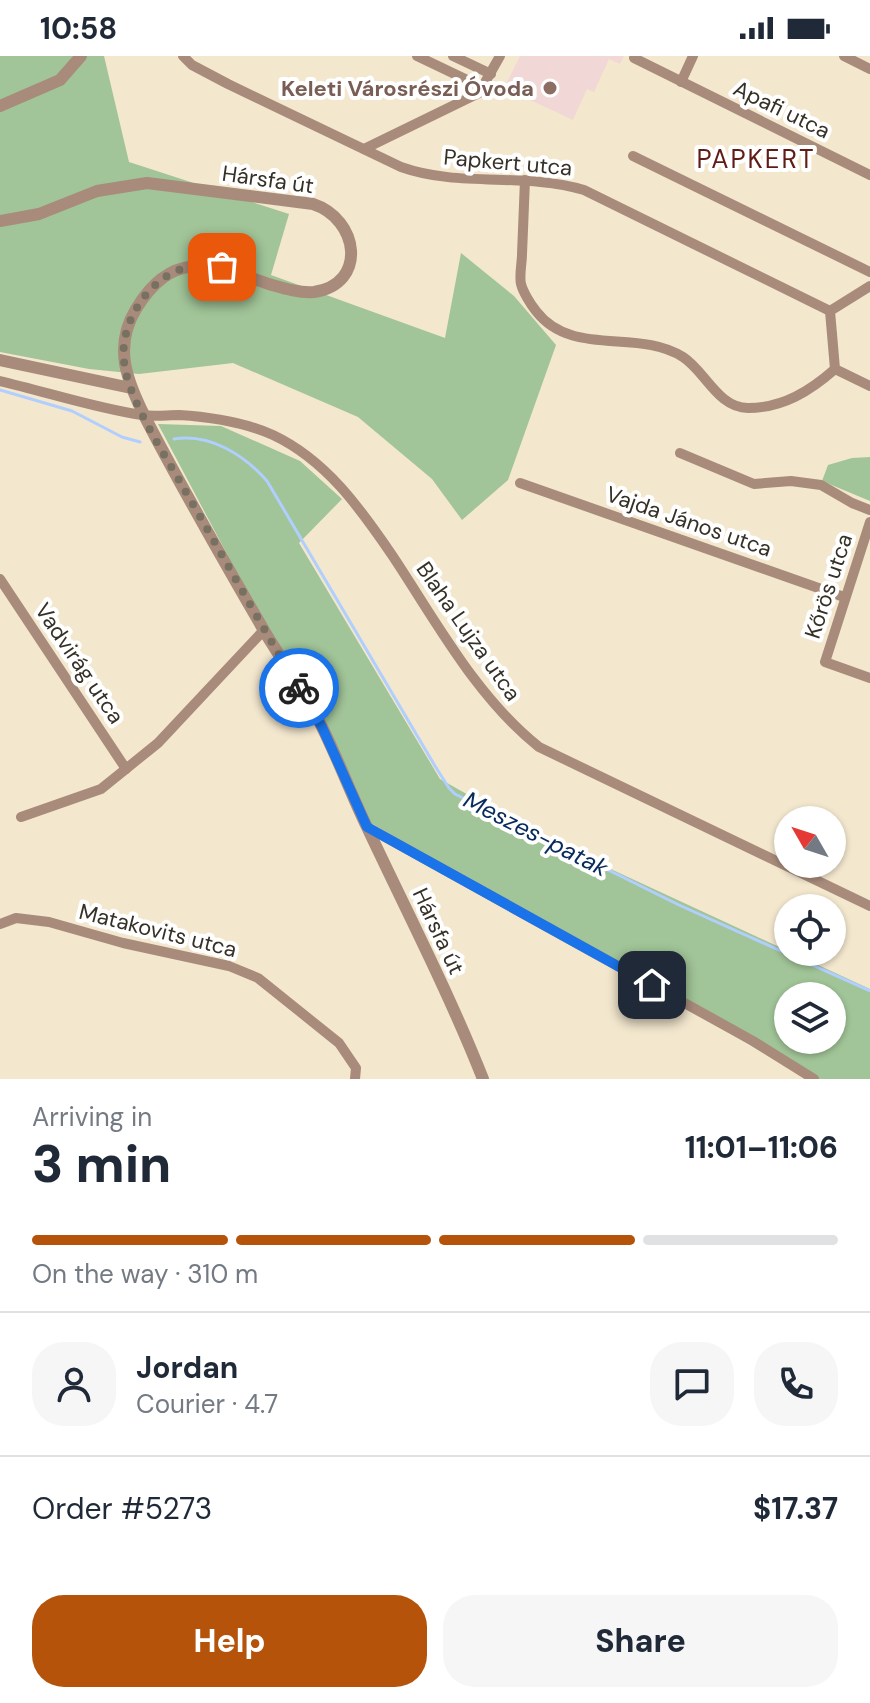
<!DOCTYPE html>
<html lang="en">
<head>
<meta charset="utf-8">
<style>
  body { margin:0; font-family:"DM Sans",sans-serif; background:#f6f6f7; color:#1f2937; height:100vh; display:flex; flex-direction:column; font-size:30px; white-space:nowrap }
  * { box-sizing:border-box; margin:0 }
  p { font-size:26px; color:#747a83 }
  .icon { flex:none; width:44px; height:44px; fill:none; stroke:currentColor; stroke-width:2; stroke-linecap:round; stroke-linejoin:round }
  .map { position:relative; height:1023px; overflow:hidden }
  .panel { display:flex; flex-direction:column; background:#fff; flex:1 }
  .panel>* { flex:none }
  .needle { width:52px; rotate:309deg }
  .tools { position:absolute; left:774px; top:750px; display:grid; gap:16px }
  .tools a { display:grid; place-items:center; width:72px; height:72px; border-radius:50%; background:#fff; box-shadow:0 2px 6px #0004; font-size:40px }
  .pin { position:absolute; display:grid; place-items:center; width:68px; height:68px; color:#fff; margin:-34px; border-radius:16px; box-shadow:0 4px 12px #0006 }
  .courier { position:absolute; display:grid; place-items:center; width:80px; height:80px; margin:-40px; border:6px solid #1a73e8; border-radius:50%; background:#fff; color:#222; box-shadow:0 2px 10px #0007 }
  .head em { font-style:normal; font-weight:800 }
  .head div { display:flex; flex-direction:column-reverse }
  .head { display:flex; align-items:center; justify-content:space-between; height:136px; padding:0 32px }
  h1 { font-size:52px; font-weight:800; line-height:60px }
  .bar { display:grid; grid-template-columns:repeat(4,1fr); gap:12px 8px; align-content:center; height:96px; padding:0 32px }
  .bar i { height:10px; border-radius:6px; background:#e0e1e3 }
  .bar .selected { background:#b45309 }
  .bar p { grid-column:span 4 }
  .line { display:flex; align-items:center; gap:20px; padding:0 32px; border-top:2px solid #e0e1e3 }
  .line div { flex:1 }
  .round { display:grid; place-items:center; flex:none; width:84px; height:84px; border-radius:32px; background:#f6f6f7 }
  .primary-button { display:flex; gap:16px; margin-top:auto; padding:16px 32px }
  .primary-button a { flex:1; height:92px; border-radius:32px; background:#b45309; color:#fff; font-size:32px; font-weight:800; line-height:92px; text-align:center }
  .primary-button a+a { background:#f6f6f7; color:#1f2937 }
  .status { display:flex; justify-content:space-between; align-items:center; height:56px; padding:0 40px; background:#fff; direction:ltr }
  .status svg { height:22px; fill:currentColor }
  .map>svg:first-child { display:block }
  .education { fill:#f2d7d7 }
  .green { fill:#a1c498; fill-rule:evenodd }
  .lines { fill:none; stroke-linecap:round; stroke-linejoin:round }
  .stream { stroke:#b0cfff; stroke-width:3 }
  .minor { stroke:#a88b7b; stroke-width:10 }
  .tertiary { stroke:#a88b7b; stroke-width:12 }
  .done { stroke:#787161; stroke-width:8; stroke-dasharray:0 14.4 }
  .route { stroke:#1a73e8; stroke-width:10 }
  .education-dot { fill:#8d6e63; stroke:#fff; stroke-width:3 }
  .labels { text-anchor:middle; stroke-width:8; stroke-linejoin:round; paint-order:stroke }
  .education-label { font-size:22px; font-weight:bold; fill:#785e54; stroke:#fff; text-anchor:end }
  .street-label { font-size:22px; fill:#363127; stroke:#fff }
  .water-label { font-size:24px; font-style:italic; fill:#082a5d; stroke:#fff }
  .quarter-label { font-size:26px; letter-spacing:2px; fill:#601c15; stroke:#fff }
</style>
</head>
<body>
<div class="status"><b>10:58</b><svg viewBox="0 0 49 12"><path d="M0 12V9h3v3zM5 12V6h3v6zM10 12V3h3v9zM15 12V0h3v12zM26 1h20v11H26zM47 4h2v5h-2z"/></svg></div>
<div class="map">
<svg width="870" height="1023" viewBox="0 0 870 1023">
  <rect width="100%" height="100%" fill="#f3e7ce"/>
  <path class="education" d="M520,0H624L620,8L609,3L594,36L587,33L573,64L504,32Z"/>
  <g class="green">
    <path d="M0,0H104L129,106L289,158L271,219L445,282L461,197L514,240L556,289L508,424L462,464L432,423L358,361L233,307L139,318L89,313L0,296Z"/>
    <path d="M158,368L221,370L300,405L342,443L299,487L440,723L548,784L870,933V1023H808L369,766ZM788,940H832V984H788Z"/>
    <path d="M870,401V445L822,425L828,409L852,402Z"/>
  </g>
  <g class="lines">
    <g class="stream">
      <path d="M0,334L72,355L122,381L140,386"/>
      <path d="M174,383C210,377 244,399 267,425L435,710L449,732L455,738L679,849L870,935"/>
    </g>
    <g class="minor">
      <path d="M183,0L192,9L228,28L401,111C460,132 524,116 584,134L830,255"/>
      <path d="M417,0L484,32"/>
      <path d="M453,0L491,18"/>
      <path d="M844,0L870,13"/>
      <path d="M634,2L870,119"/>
      <path d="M681,26L693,0"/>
      <path d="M364,93L479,37L500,0"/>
      <path d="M633,100L870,216"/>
      <path d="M525,124C524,149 523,173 522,198C522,207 519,220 521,228C523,236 531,249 536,255C572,302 638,272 683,301C705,315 718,352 748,352C783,352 810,335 835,313"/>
      <path d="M870,230L830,255L835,313L870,330"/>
      <path d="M0,325C47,336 95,352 142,359C154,361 167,359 179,359C211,361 244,366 273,379C326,404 360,452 392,499C436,565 476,641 539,691L870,850"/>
      <path d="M680,397L754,428L791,425L821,429L852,447L870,454"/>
      <path d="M520,427L844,541"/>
      <path d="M870,466L825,606L870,622"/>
      <path d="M0,523L126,713"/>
      <path d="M21,761L101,733L158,687L264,574"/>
      <path d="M367,771L753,985L814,1023"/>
      <path d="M0,868L16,862L49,866L123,887L229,910L258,922L339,987L356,1012L355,1023"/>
    </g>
    <g class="tertiary">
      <path d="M0,50L60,24L81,0"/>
      <path d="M0,165L39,158L97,135L147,127L313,148C359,163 368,228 314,236C300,237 286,233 272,229C215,210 174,190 136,253C113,291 127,325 145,361C183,435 225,507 266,578C285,609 306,639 322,671C338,703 351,738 367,771C406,854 449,937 483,1023"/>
      <path d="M0,304L131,332"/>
    </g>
  </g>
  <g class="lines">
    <path class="done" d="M222,211C193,207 173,211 151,233C133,252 121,279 124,305C127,342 165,399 183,431C222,498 259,566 299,632"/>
    <path class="route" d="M299,632L322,671L367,771L652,929"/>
  </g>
  <circle class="education-dot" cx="550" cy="32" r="8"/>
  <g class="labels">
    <g class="education-label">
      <text x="534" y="40">Keleti Városrészi Óvoda</text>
    </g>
    <g class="street-label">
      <text transform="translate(782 53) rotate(26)" y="8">Apafi utca</text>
      <text transform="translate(508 106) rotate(5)" y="8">Papkert utca</text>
      <text transform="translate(268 123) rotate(8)" y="8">Hársfa út</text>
      <text transform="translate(689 465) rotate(19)" y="8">Vajda János utca</text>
      <text transform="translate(828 530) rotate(-72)" y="8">Kőrös utca</text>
      <text transform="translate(469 575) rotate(55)" y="8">Blaha Lujza utca</text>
      <text transform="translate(80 607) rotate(56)" y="8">Vadvirág utca</text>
      <text transform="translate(158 874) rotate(14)" y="8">Matakovits utca</text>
      <text transform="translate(439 875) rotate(65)" y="8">Hársfa út</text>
    </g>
    <g class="water-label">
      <text transform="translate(536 778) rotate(27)" y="8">Meszes-patak</text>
    </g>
    <g class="quarter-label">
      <text x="756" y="112">PAPKERT</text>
    </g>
  </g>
</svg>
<div class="tools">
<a><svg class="needle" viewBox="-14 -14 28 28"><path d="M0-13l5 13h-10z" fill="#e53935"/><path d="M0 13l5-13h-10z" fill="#747a83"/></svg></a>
<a><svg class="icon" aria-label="locate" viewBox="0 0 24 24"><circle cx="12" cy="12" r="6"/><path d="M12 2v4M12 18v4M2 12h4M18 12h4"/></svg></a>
<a><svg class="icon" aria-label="layers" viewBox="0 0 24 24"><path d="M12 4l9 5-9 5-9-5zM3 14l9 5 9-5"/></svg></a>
</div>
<div class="pin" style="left:222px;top:211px;background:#ea580c"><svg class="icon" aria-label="bag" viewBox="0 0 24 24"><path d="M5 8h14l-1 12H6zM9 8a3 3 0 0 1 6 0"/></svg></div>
<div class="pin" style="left:652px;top:929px;background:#1f2937"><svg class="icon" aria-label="home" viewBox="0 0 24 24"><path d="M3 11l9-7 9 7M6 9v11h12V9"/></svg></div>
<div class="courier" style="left:299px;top:632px"><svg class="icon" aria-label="bike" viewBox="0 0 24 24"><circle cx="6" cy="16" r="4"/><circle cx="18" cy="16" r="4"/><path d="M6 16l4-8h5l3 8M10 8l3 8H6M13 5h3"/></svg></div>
</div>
<section class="panel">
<div class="head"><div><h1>3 min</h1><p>Arriving in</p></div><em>11:01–11:06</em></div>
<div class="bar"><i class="selected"></i><i class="selected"></i><i class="selected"></i><i></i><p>On the way · 310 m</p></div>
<div class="line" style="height:144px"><a class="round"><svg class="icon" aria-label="person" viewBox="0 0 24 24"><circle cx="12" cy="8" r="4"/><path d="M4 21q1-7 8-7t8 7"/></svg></a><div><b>Jordan</b><p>Courier · 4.7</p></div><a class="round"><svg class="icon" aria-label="chat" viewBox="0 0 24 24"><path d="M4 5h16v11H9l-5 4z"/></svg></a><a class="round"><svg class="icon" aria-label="phone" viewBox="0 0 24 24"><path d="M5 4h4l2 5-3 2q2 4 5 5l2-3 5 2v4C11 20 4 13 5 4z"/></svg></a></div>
<div class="line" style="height:104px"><div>Order #5273</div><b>$17.37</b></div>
<div class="primary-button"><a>Help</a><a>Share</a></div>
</section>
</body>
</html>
